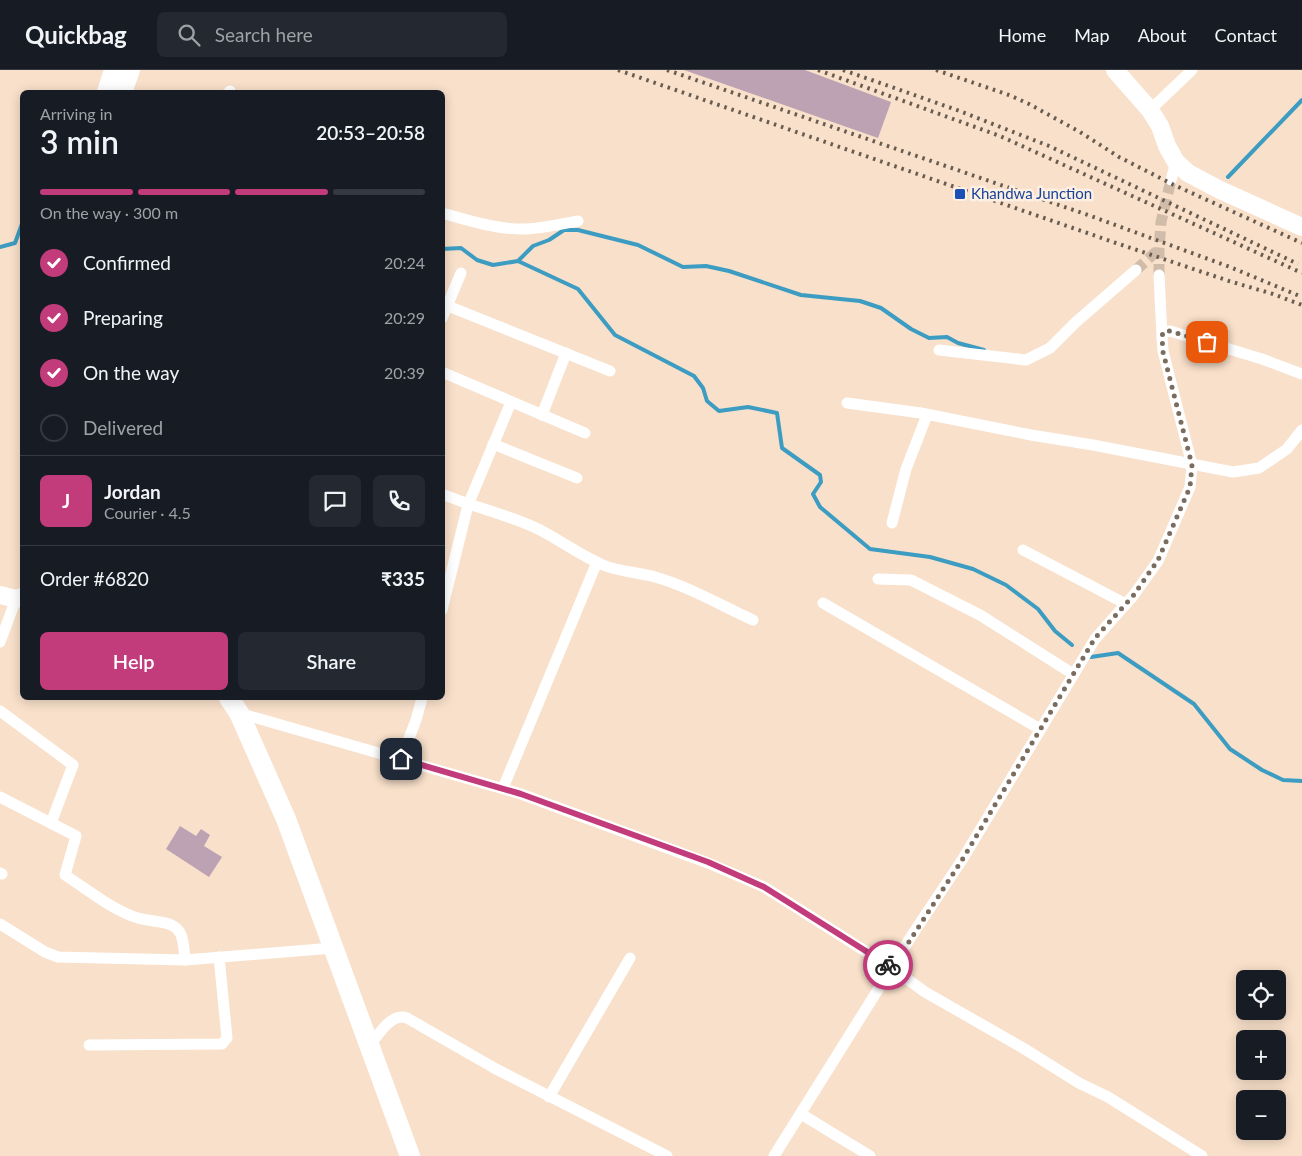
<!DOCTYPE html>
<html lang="en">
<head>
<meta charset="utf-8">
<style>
  body { margin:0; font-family:Lato,sans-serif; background:#242831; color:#f1f3f6; height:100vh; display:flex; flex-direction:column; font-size:19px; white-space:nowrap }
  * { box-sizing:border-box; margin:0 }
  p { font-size:16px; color:#9ea1a6 }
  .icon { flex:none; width:28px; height:28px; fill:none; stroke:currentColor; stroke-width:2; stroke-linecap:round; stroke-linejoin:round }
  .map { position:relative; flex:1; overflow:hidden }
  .drawer { position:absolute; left:20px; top:20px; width:425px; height:610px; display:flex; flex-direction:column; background:#171b24; border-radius:8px; box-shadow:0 2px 12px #0003 }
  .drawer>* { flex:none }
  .fabs { position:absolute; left:1236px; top:900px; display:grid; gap:10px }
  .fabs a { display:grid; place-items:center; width:50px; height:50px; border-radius:8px; background:#171b24; box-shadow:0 2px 12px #0003; font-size:25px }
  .pin { position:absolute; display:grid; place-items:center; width:42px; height:42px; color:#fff; margin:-21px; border-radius:10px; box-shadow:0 2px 8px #0006 }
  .courier { position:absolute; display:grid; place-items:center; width:50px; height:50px; margin:-25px; border:4px solid #c23c7c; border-radius:50%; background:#fff; color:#222; box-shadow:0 1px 6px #0007 }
  .summary em { font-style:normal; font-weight:600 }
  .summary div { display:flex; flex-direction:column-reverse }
  .summary { display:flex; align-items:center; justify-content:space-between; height:85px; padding:0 20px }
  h1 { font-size:32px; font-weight:600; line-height:38px }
  .bar { display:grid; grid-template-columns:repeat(4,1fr); gap:8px 5px; align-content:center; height:60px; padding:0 20px }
  .bar i { height:6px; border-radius:4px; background:#363941 }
  .bar .active { background:#c23c7c }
  .bar p { grid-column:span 4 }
  .line { display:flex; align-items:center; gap:12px; padding:0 20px; border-top:1px solid #363941 }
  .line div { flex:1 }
  .round { display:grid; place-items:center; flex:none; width:52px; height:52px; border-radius:8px; background:#242831 }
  ol { padding:0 20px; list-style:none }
  li { display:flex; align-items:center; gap:15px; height:55px }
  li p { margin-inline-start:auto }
  li .icon { padding:5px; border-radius:50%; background:#c23c7c; color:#fff; stroke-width:4 }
  li:last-child { color:#9ea1a6 }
  li i { width:28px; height:28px; border:2px solid #363941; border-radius:50% }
  .cta { display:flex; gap:10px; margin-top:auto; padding:10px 20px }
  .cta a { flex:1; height:58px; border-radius:8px; background:#c23c7c; color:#fff; font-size:20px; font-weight:600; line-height:58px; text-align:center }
  .cta a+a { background:#242831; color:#f1f3f6 }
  header { display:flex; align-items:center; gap:30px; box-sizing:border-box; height:70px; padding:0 25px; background:#171b24; border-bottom:1px solid #363941 }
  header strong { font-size:24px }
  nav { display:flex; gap:28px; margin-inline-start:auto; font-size:18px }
  .search { width:350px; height:45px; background:#242831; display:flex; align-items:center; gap:12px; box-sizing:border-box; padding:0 18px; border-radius:8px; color:#9ea1a6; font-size:19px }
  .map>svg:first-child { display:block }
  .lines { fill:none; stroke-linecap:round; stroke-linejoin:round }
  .stream { stroke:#3d9cc1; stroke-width:4 }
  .building { fill:#bda2b4 }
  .street-tunnel { stroke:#d1bca9; stroke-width:11; stroke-dasharray:11 5.5; stroke-linecap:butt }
  .street { stroke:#fff; stroke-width:11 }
  .secondary { stroke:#fff; stroke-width:16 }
  .primary { stroke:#fff; stroke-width:18 }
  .highway { stroke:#fff; stroke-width:20 }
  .rail { stroke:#685b4f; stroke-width:4; stroke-dasharray:2.5 5; stroke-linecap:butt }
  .done { stroke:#7a6c5e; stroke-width:5; stroke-dasharray:0 9 }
  .route { stroke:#c23c7c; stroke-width:6 }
  .transit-dot { fill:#1a4fb4; stroke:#fdefe2; stroke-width:2 }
  .labels { text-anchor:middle; stroke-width:5; stroke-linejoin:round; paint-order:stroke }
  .transit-label { font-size:15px; fill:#164399; stroke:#fdefe2; text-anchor:start }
</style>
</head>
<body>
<header>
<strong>Quickbag</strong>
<div class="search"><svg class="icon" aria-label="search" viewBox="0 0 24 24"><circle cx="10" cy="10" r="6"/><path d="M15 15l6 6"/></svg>Search here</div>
<nav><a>Home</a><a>Map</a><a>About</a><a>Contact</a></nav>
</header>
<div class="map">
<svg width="1302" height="1086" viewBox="0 0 1302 1086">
  <rect width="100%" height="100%" fill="#f8e0ca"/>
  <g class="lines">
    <g class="stream">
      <path d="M1228,107L1302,30"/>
      <path d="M0,177L15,173L22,154"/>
      <path d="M442,179L461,178L477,190L493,195L518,191L578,219L615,265L694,306L703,318L707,331L719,341L748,337L777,343L782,378L820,405L821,412L813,424L820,437L870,479L930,487L973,499L1006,515L1038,539L1055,561L1072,575"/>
      <path d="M518,191L533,176L549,170L564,160H578L638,175L683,197L706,196L729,201L801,225L860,231L881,238L911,259L929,268L947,267L958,273L984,280"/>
      <path d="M1091,587L1118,583L1194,634L1230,679L1262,700L1283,710L1302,711"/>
    </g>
  </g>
  <g class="building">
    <path d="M684,0H805L891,32L878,68Z"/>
    <path d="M180,756L196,766L201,759L210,765L204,776L222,787L209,807L166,779Z"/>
  </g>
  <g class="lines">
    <g class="street-tunnel">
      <path d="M1136,200L1159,179"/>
      <path d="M1159,205V179L1161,152L1171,110"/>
    </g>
    <g class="street">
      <path d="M229,22L230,21"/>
      <path d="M1150,40L1192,0"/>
      <path d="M1171,110L1176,92"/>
      <path d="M442,143C470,151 499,160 527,159C544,158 561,154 578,151"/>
      <path d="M1159,205L1162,267"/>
      <path d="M448,236L610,301"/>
      <path d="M442,248L461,203"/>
      <path d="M939,280L1026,290L1050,278L1076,252L1136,200"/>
      <path d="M442,302L585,363"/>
      <path d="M847,333L921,343L1031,365L1093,375L1233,402L1259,398L1287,379L1302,360"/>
      <path d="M542,345L566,283"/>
      <path d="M493,374L577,408"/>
      <path d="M442,424C473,437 506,444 536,458C559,469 579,485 603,495C620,502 638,502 655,507C688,516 722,536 753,550"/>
      <path d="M892,453L906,399L927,345"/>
      <path d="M1023,480L1126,534"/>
      <path d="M878,509L911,510L980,545L1073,604"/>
      <path d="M823,533L1040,659"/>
      <path d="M442,540L468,435L511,332"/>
      <path d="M0,572L16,529"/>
      <path d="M0,641L73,695L51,753"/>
      <path d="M239,643L521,724L708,793L764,817L892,898L925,922L1023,978L1079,1013L1108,1027L1202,1086"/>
      <path d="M401,689L416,650L422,628"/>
      <path d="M503,718L597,492"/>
      <path d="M0,727L76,766L65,805C85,818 115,842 138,848C150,852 170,850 178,860C184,866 184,881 185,890"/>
      <path d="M0,803L2,804"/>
      <path d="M0,854L45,882L58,887L185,890L333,878"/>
      <path d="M89,975L222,974L227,968L219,887"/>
      <path d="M369,976C378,966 391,942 407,948L496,999L667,1086"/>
      <path d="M549,1027L630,888"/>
      <path d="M801,1044L870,1086"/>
      <path d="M774,1086L914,862L962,790L1095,569L1133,526L1158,491L1190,417L1192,395L1163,281L1162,267L1163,262L1170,261L1262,289L1302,304"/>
    </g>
    <path class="secondary" d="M105,22L112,0"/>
    <g class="primary">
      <path d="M1115,0L1150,40L1160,56L1167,76L1176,92L1188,103L1220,120L1302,157"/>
      <path d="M0,525L16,529L22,527"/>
    </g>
    <g class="highway">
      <path d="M122,22L130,0"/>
      <path d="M229,628L239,643L286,749L410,1086"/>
    </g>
    <g class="rail">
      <path d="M618,0L1116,173L1229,211L1273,224L1302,235"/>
      <path d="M667,0L1088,145L1230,197L1302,227"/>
      <path d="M818,0L1000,66L1302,203"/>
      <path d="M843,0L957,40L1049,76L1298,194"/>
      <path d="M936,0L1009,25L1029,34L1080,62L1119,87L1174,115L1302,173"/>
    </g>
  </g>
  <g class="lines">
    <path class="done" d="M888,895L892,898L962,790L1095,568L1133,526L1158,490L1190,417L1192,395L1163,282L1162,267L1163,262L1170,261L1207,272"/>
    <path class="route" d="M401,689L521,724L708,792L764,817L888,895"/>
  </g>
  <rect class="transit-dot" x="954" y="118" width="12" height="12" rx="2.5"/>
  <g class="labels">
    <g class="transit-label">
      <text x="971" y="129">Khandwa Junction</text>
    </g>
  </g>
</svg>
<div class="fabs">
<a><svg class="icon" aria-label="locate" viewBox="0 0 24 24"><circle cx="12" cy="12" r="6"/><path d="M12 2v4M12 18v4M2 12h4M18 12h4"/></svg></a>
<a>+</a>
<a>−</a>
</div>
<div class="pin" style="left:1207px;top:272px;background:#ea580c"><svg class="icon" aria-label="bag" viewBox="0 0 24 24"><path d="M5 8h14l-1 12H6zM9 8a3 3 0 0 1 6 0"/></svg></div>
<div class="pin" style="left:401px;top:689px;background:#1f2937"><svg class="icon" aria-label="home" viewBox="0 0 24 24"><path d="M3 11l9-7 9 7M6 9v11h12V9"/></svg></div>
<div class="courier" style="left:888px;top:895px"><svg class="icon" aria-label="bike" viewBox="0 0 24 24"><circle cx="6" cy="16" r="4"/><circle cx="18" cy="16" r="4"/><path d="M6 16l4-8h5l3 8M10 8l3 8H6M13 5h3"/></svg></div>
<section class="drawer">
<div class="summary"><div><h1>3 min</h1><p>Arriving in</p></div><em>20:53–20:58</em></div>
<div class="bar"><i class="active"></i><i class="active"></i><i class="active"></i><i></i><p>On the way · 300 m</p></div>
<ol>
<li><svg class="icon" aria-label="check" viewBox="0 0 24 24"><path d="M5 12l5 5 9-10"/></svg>Confirmed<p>20:24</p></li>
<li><svg class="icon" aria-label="check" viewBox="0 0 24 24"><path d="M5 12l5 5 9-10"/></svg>Preparing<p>20:29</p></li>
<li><svg class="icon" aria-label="check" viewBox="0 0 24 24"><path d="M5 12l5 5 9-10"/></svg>On the way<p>20:39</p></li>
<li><i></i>Delivered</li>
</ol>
<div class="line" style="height:90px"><b class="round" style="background:#c23c7c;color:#fff">J</b><div><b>Jordan</b><p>Courier · 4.5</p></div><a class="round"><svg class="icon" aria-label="chat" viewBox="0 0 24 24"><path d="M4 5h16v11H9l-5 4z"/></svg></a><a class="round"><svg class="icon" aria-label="phone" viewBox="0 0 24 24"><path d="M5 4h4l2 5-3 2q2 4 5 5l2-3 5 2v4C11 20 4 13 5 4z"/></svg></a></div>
<div class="line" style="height:65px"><div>Order #6820</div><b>₹335</b></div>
<div class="cta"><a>Help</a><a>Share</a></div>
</section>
</div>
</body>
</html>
